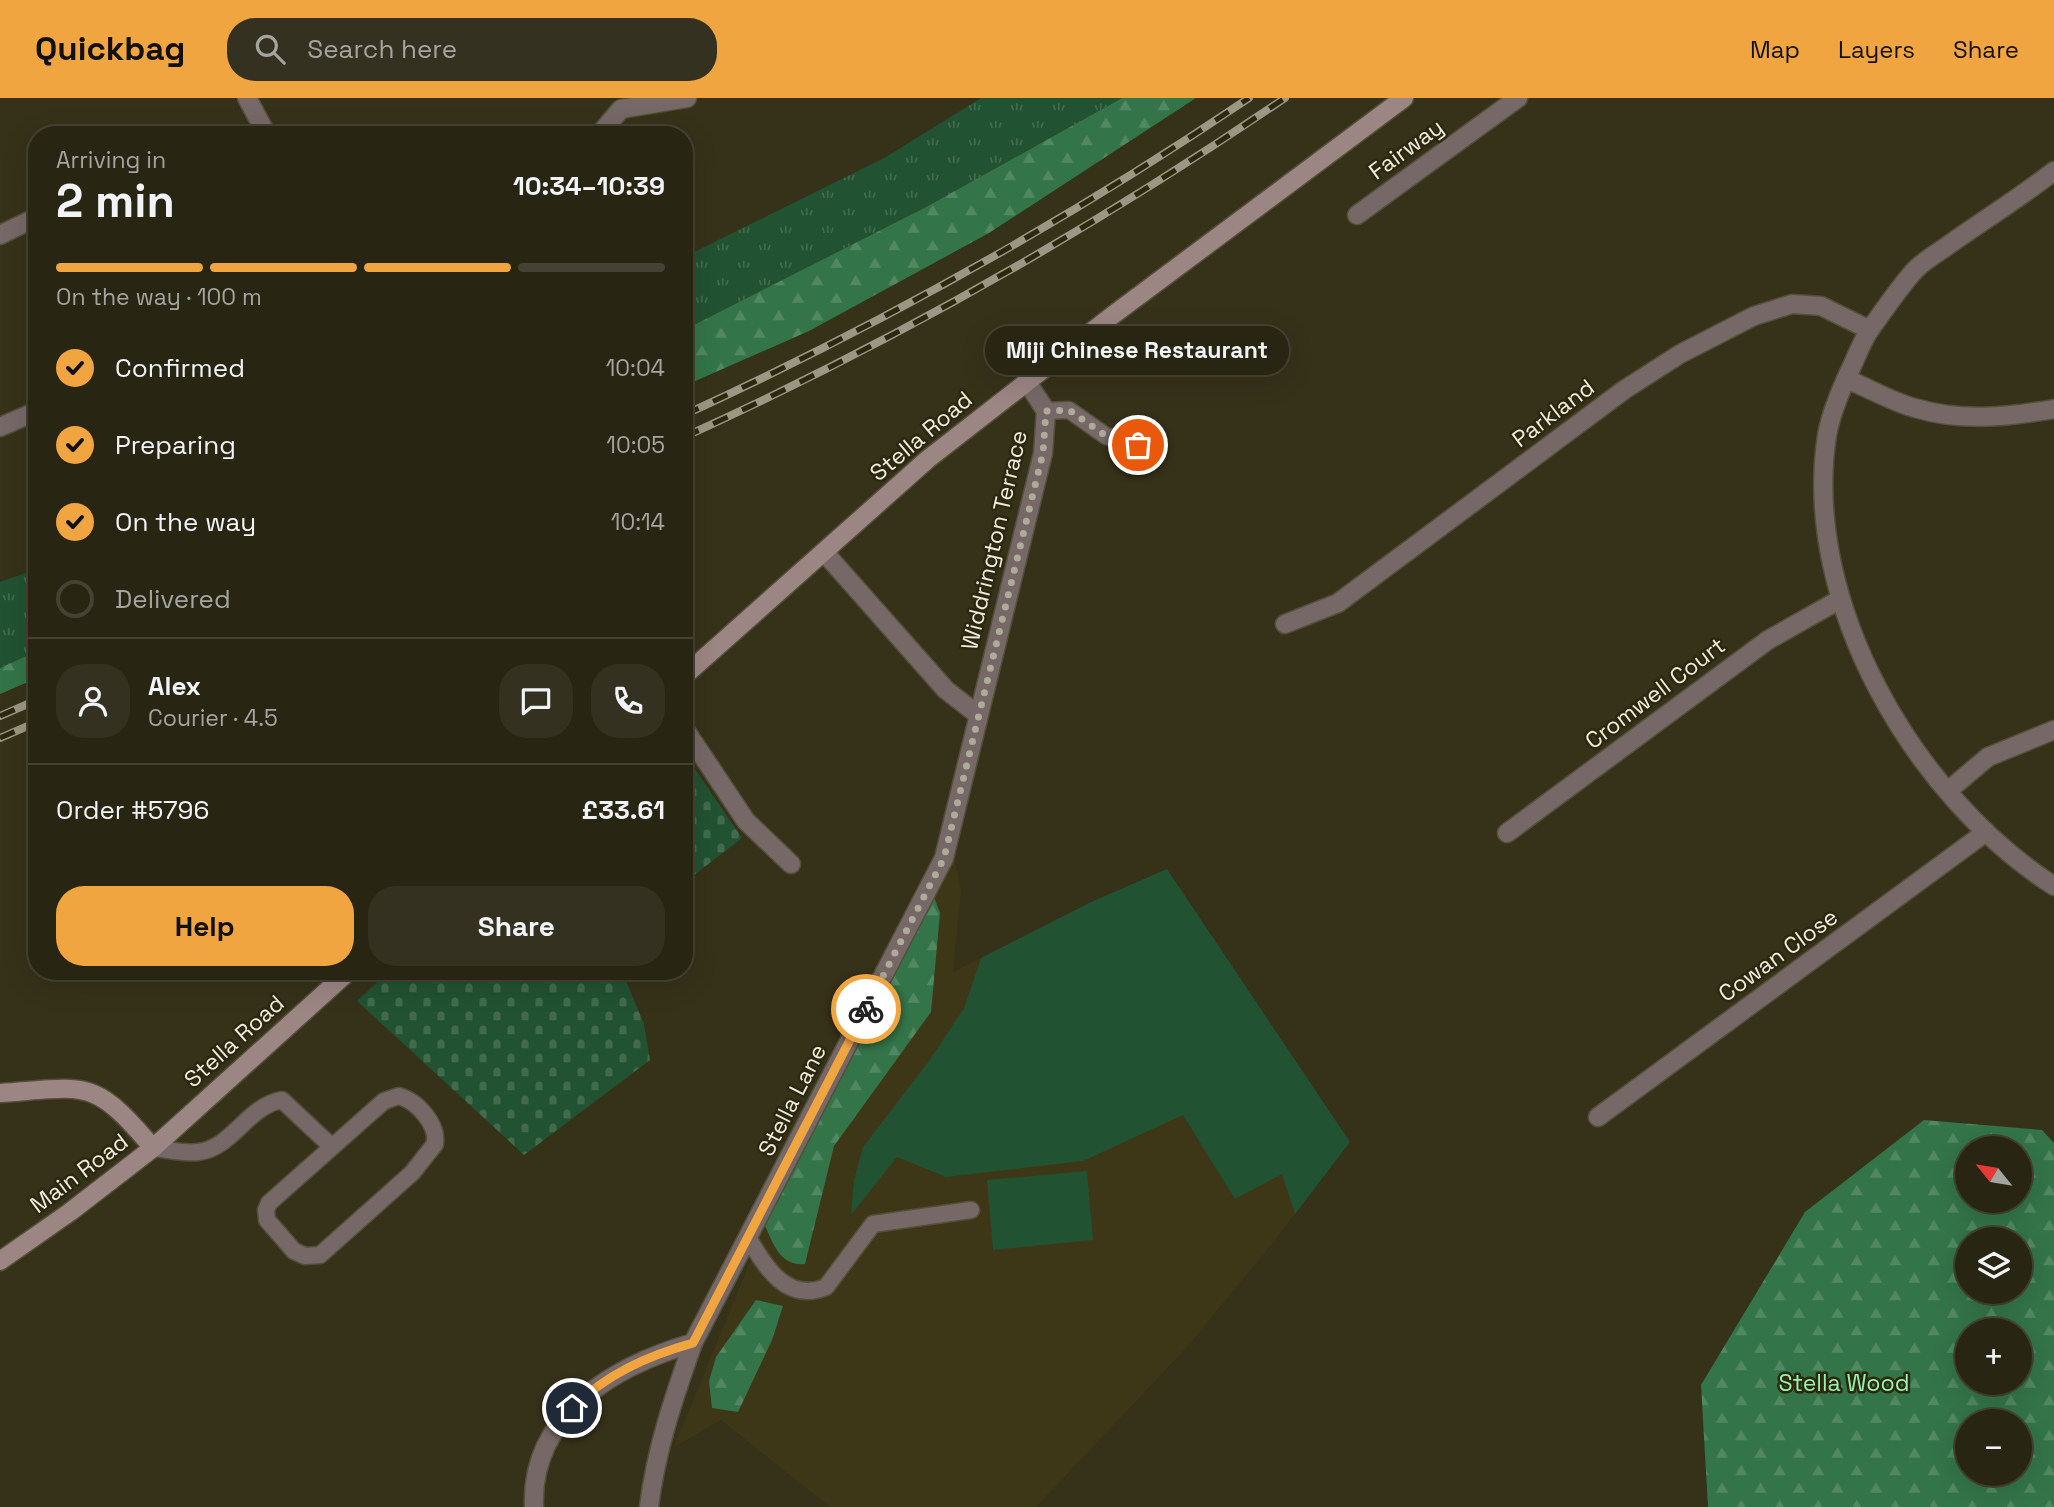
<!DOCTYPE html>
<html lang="en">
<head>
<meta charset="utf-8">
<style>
  body { margin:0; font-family:"Space Grotesk",sans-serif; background:#343121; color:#f1f3f6; height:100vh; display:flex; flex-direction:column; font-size:26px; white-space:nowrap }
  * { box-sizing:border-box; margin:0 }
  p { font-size:23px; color:#a5a5a0 }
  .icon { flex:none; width:38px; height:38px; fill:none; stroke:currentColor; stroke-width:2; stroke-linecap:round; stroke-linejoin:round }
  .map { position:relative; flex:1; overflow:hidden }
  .drawer { position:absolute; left:28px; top:28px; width:665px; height:854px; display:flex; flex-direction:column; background:#282513; border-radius:28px; box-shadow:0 7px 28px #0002,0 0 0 2px #444233 }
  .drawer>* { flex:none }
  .needle { width:46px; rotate:300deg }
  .controls { position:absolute; left:1955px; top:1038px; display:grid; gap:14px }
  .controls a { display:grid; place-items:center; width:77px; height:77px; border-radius:50%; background:#282513; box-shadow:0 7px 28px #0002,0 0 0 2px #444233; font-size:35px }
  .pin { position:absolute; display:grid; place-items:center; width:60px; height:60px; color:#fff; margin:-30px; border:4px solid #fff; border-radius:50%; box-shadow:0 2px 7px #0007 }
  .courier { position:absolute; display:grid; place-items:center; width:70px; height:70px; margin:-35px; border:5px solid #f1a540; border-radius:50%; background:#fff; color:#222; box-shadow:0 2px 9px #0007 }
  .bubble { position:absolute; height:49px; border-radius:24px; background:#282513; box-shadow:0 7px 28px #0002,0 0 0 2px #444233; font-size:23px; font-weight:800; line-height:49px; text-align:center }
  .overview em { font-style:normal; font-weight:800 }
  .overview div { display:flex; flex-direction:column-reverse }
  .overview { display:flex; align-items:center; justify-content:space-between; height:119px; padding:0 28px }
  h1 { font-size:46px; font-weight:800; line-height:52px }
  .bar { display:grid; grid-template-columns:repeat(4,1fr); gap:10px 7px; align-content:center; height:84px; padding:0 28px }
  .bar i { height:9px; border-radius:5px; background:#444233 }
  .bar .selected { background:#f1a540 }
  .bar p { grid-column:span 4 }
  .line { display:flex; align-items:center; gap:18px; padding:0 28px; border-top:2px solid #444233 }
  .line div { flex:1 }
  .round { display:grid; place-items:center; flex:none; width:74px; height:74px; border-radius:28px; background:#343121 }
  ol { padding:0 28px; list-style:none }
  li { display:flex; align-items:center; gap:21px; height:77px }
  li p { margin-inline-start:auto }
  li .icon { padding:7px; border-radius:50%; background:#f1a540; color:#111; stroke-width:4 }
  li:last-child { color:#a5a5a0 }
  li i { width:38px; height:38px; border:4px solid #444233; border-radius:50% }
  .action { display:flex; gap:14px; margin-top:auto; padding:14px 28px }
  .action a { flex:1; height:80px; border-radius:28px; background:#f1a540; color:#111; font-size:28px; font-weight:800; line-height:80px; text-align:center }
  .action a+a { background:#343121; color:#f1f3f6 }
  header { display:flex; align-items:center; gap:42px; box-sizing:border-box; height:98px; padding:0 35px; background:#f1a540; color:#111 }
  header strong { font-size:33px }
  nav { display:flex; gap:38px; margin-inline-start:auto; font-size:24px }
  .search { width:490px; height:63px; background:#343121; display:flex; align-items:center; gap:18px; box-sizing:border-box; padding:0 24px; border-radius:28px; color:#a5a5a0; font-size:26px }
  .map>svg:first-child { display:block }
  .built { fill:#3e3717 }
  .grass { fill:url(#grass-tufts) }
  .forest { fill:url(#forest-firs); fill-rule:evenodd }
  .cemetery { fill:url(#cemetery-stones) }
  .pitch { fill:#215231 }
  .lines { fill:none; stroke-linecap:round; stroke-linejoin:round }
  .lane-casing { stroke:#544f39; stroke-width:19 }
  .street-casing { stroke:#544f39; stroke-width:21 }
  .secondary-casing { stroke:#544f39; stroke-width:21 }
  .lane { stroke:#766867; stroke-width:16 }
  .street { stroke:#766867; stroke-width:18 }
  .secondary { stroke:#9c8684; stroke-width:18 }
  .rail-casing { stroke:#9b9784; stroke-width:8 }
  .rail { stroke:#2c270f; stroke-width:5; stroke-dasharray:16; stroke-linecap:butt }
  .done { stroke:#aeab99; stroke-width:7; stroke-dasharray:0 12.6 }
  .route { stroke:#f1a540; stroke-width:9 }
  .labels { text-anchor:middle; stroke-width:5; stroke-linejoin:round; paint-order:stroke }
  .street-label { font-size:23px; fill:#efecde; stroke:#2c270f }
  .park-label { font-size:23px; fill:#96f2af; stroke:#2c270f }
</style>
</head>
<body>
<header>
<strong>Quickbag</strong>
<div class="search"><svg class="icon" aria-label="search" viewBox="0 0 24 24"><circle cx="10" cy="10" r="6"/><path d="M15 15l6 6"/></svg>Search here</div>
<nav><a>Map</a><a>Layers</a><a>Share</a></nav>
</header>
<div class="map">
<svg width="2054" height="1409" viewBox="0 0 2054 1409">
  <defs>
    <pattern id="grass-tufts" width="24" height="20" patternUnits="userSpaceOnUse" patternTransform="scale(1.75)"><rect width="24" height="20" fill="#215231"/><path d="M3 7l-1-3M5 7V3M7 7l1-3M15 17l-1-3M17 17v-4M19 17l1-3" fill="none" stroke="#426b4e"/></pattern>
    <pattern id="forest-firs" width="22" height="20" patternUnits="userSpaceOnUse" patternTransform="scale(1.75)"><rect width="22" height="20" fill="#337448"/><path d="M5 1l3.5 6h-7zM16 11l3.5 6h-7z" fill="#518862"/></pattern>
    <pattern id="cemetery-stones" width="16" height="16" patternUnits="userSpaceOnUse" patternTransform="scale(1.75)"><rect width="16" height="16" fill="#215231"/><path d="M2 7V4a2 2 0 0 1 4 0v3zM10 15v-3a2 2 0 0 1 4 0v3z" fill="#426b4e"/></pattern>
  </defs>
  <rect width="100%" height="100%" fill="#363119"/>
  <path class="built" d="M954,761L961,791L953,874L1091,804L1167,771L1350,1044L1270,1148L1188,1248L1036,1409H830L721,1322L674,1349L765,1128Z"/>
  <g class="grass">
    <path d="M981,0H1122L926,109L684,232V159L886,59Z"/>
    <path d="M37,471V553L0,570V484Z"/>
  </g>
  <g class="forest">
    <path d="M1122,0H1196L989,135L809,233L684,288V232L926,109Z"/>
    <path d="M37,553V580L0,596V570Z"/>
    <path d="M934,799L940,815L931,914L834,1048L805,1166C780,1168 774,1147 765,1128Z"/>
    <path d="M1924,1022L2042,1032L2054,1045V1409H1708L1701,1287L1805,1114ZM2020,1050V1102H1967V1050ZM1967,1141H2020V1194H1967ZM2020,1232V1284H1967V1232ZM2020,1323V1376H1967V1323Z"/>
    <path d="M756,1202L783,1208L772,1242L738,1314L712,1310L709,1283L716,1259Z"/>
  </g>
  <g class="cemetery">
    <path d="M684,655L742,740L684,785Z"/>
    <path d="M389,873H622L644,926L650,962L524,1057L357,903Z"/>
  </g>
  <g class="pitch">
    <path d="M1167,771L1350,1044L1295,1116L1282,1076L1235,1101L1183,1017L1083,1063L946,1079L897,1059L851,1117L854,1082L863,1049L929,963L964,910L981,860L1091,804Z"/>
    <path d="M1087,1073L1093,1142L993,1152L987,1082Z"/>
  </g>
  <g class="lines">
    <defs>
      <g id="lane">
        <path d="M1046,313L1069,312L1106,338L1138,347"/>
        <path d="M399,998C417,1003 438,1026 435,1046L412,1075L320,1157L305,1158L294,1153L267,1122L266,1112L269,1105L384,1003Z"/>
        <path d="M153,1050C167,1051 184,1056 198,1054C233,1050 247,1008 282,1002L331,1048"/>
        <path d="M748,1139C765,1170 788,1205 826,1189L873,1126L971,1112"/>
      </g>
      <g id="street">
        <path d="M247,0L267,37"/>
        <path d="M599,37L621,11L687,0"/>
        <path d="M2054,73C2021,99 1985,121 1950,146C1939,154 1926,161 1916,171C1900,188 1885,211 1871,230C1863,241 1858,255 1852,268C1842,289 1831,315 1827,337C1801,505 1915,699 2054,788"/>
        <path d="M1357,117L1518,0"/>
        <path d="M0,137L37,119"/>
        <path d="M1846,281C1869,290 1892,304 1915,310C1962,324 2007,319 2054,311"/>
        <path d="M0,329L37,313"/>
        <path d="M824,454L946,592L977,616"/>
        <path d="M1285,526L1338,505L1624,292L1680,256L1754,218L1792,206L1821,208L1870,232"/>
        <path d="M684,630L746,723L791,766"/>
        <path d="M1949,692L1988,659L2054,632"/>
        <path d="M1507,735L1768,542L1839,502"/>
        <path d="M1598,1019L1986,734"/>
        <path d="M534,1409C530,1316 616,1267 693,1245"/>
        <path d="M649,1409C656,1351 674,1299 693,1245L944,760L1043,355L1046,313L1027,284"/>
      </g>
      <g id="secondary">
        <path d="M684,578L928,361L1113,217L1404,0"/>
        <path d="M0,995C88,989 93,979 153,1050"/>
        <path d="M0,1163L70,1114L153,1050L349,873"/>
      </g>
    </defs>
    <use href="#lane" class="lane-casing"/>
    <use href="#street" class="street-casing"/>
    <use href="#secondary" class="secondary-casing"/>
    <use href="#lane" class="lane"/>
    <use href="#street" class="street"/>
    <use href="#secondary" class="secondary"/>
    <defs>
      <g id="rail">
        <path d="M684,317C880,227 1070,121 1249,0"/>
        <path d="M684,339C894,244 1095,129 1285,0"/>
        <path d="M0,618L37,602"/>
        <path d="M0,640L37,624"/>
      </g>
    </defs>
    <use href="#rail" class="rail-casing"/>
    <use href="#rail" class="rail"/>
  </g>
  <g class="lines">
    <path class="done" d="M866,911L944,760L1043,355L1046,313L1069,312L1106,338L1138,347"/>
    <path class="route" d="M572,1310C607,1276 647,1258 693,1245L866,911"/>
  </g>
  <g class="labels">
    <g class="street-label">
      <text transform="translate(1406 51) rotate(-36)" y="8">Fairway</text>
      <text transform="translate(1553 315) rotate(-37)" y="8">Parkland</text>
      <text transform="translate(921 338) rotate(-40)" y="8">Stella Road</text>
      <text transform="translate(994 442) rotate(-77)" y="8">Widdrington Terrace</text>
      <text transform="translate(1655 595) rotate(-37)" y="8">Cromwell Court</text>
      <text transform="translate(1778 857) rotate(-36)" y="8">Cowan Close</text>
      <text transform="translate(234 943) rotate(-42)" y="8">Stella Road</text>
      <text transform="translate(792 1002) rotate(-63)" y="8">Stella Lane</text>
      <text transform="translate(79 1075) rotate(-37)" y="8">Main Road</text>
    </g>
    <g class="park-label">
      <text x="1844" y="1293">Stella Wood</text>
    </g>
  </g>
</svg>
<div class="controls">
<a><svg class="needle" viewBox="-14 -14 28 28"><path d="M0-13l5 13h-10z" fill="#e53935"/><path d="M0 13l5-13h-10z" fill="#a5a5a0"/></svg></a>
<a><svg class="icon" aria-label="layers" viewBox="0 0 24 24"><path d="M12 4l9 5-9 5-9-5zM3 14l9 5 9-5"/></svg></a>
<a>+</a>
<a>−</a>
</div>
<div class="pin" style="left:1138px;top:347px;background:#ea580c"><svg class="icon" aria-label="bag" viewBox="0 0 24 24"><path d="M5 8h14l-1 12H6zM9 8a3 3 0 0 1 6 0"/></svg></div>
<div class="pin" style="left:572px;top:1310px;background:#1f2937"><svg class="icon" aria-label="home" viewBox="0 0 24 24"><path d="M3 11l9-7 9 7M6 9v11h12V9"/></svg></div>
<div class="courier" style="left:866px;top:911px"><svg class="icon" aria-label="bike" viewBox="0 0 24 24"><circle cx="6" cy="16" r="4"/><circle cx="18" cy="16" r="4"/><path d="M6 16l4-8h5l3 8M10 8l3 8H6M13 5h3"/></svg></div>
<div class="bubble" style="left:985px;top:228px;width:304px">Miji Chinese Restaurant</div>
<section class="drawer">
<div class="overview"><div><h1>2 min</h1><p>Arriving in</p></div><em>10:34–10:39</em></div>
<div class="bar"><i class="selected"></i><i class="selected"></i><i class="selected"></i><i></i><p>On the way · 100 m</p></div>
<ol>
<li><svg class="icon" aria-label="check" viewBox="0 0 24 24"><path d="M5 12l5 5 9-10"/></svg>Confirmed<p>10:04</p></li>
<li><svg class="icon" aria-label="check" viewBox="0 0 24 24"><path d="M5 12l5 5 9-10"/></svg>Preparing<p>10:05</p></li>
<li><svg class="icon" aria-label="check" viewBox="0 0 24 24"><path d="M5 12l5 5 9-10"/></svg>On the way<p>10:14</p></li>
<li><i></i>Delivered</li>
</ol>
<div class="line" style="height:126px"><a class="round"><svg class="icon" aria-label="person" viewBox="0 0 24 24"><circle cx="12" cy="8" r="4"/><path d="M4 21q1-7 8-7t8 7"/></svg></a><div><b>Alex</b><p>Courier · 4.5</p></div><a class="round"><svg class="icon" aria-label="chat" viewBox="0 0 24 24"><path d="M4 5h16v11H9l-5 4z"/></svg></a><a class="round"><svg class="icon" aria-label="phone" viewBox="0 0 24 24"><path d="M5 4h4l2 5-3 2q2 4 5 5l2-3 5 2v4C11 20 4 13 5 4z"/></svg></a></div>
<div class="line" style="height:91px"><div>Order #5796</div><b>£33.61</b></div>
<div class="action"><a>Help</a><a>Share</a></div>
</section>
</div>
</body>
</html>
